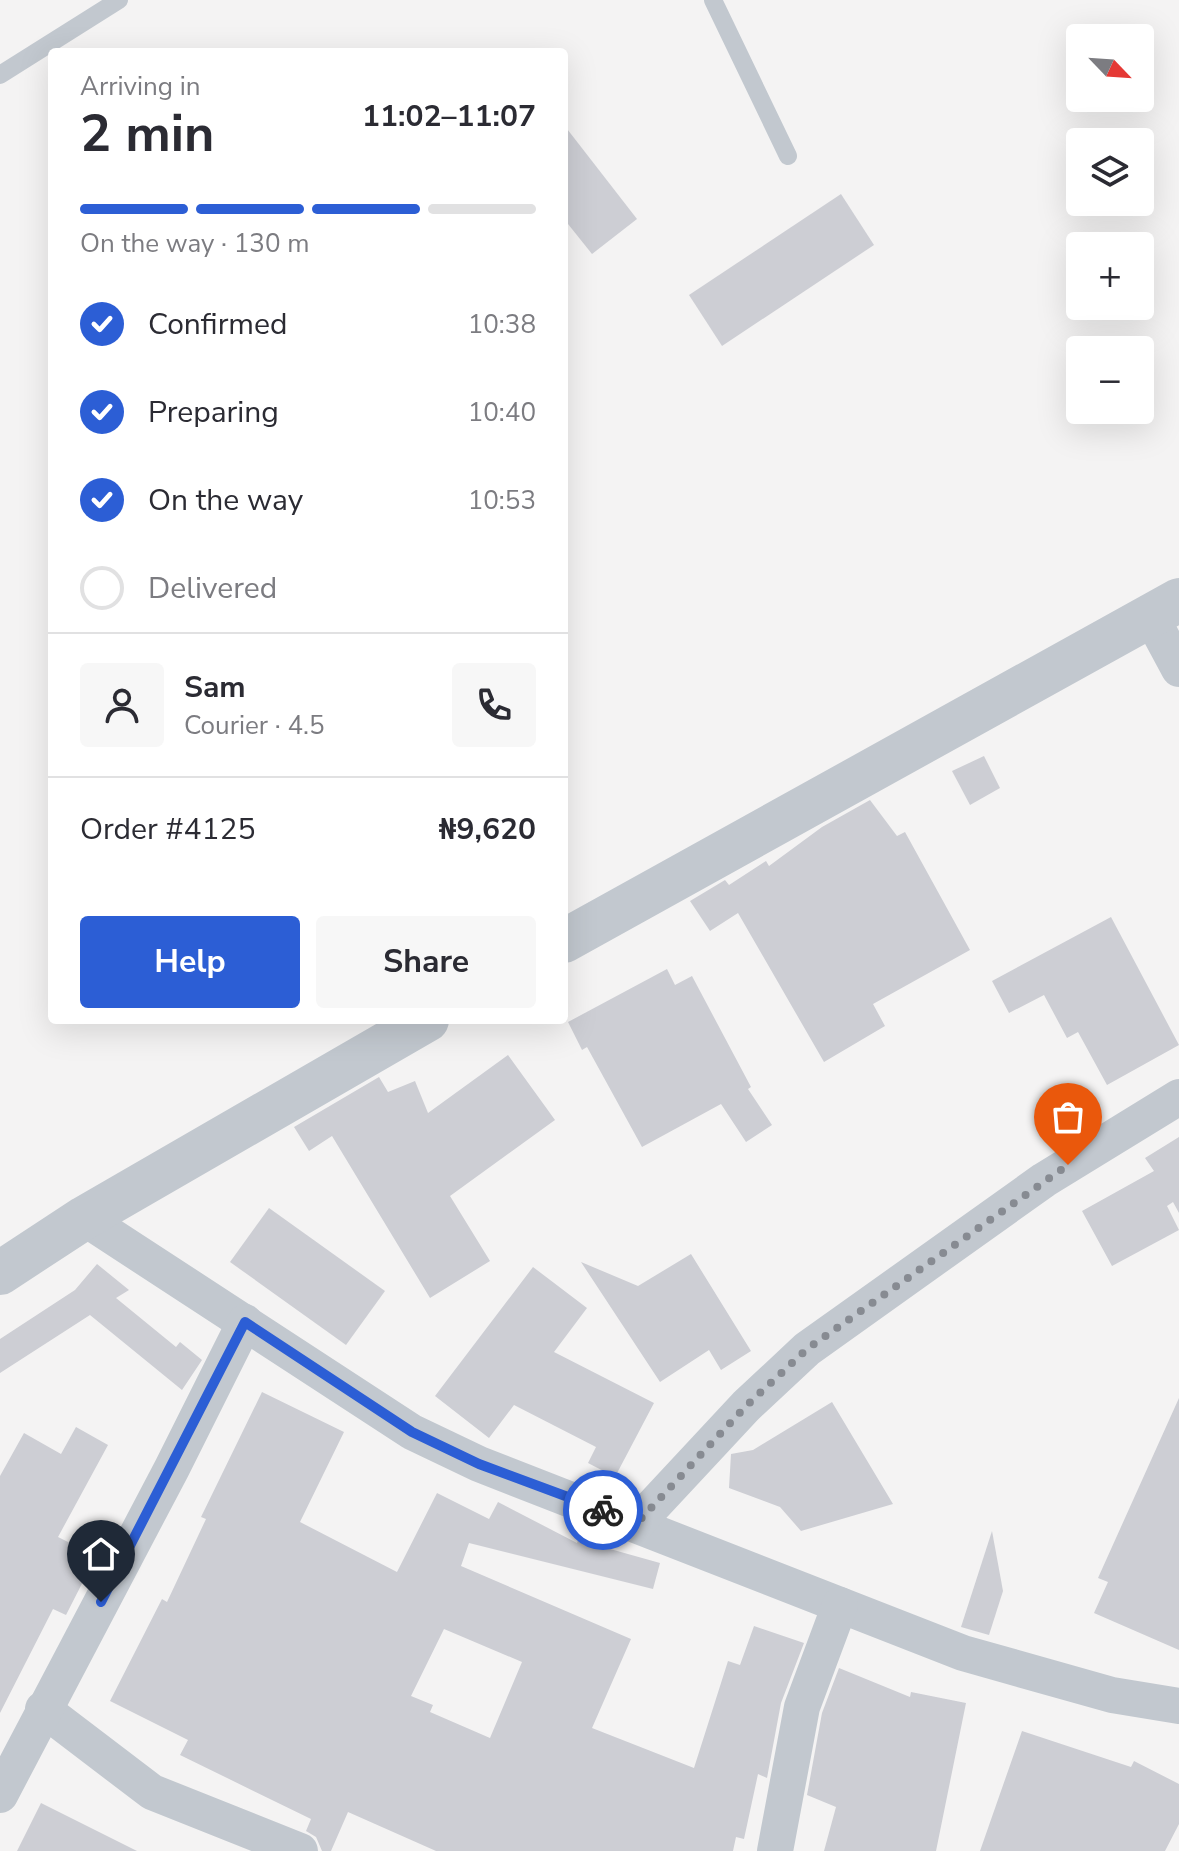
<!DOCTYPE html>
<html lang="en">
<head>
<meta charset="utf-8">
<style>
  body { margin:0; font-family:"Nunito Sans",sans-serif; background:#f7f7f7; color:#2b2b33; height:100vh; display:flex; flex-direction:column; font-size:30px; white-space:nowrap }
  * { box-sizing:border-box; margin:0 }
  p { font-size:26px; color:#7c7c81 }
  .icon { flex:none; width:44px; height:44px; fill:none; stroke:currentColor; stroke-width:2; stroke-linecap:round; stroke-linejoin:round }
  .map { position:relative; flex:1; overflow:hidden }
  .sheet { position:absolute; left:48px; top:48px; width:520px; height:976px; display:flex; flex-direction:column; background:#fff; border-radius:8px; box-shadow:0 8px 32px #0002 }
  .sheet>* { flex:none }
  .needle { width:52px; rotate:115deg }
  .fabs { position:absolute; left:1066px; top:24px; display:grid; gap:16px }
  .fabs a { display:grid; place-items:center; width:88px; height:88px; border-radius:8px; background:#fff; box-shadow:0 8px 32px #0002; font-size:40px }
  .pin { position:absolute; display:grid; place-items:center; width:68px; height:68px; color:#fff; margin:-82px -34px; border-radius:50% 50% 50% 0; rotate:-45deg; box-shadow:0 0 8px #0007 }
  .pin .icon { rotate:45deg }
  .courier { position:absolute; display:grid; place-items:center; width:80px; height:80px; margin:-40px; border:6px solid #2c5ed5; border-radius:50%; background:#fff; color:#222; box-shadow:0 2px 10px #0007 }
  .head em { font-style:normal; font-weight:700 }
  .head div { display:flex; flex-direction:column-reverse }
  .head { display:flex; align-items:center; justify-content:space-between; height:136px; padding:0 32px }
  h1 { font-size:52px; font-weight:700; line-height:60px }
  .bar { display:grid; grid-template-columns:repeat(4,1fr); gap:12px 8px; align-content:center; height:96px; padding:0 32px }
  .bar i { height:10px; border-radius:6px; background:#e1e1e2 }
  .bar .on { background:#2c5ed5 }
  .bar p { grid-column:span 4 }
  .line { display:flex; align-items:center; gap:20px; padding:0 32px; border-top:2px solid #e1e1e2 }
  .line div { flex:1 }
  .round { display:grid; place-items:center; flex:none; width:84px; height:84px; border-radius:8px; background:#f7f7f7 }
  ol { padding:0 32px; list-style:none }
  li { display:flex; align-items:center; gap:24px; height:88px }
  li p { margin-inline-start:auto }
  li .icon { padding:8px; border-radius:50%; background:#2c5ed5; color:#fff; stroke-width:4 }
  li:last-child { color:#7c7c81 }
  li i { width:44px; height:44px; border:4px solid #e1e1e2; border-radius:50% }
  .cta { display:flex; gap:16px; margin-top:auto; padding:16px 32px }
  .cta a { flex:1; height:92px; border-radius:8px; background:#2c5ed5; color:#fff; font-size:32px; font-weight:700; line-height:92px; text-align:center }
  .cta a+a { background:#f7f7f7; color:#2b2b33 }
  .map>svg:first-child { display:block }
  .building { fill:#cdced4; fill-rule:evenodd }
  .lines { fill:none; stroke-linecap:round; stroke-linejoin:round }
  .service { stroke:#c2c8cf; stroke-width:18 }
  .minor { stroke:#c2c8cf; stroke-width:36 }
  .tertiary { stroke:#c2c8cf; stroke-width:44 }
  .done { stroke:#878b92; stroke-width:8; stroke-dasharray:0 14.4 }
  .route { stroke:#2c5ed5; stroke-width:10 }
</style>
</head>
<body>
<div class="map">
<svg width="1179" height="1851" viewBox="0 0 1179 1851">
  <rect width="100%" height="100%" fill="#f4f3f3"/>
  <g class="building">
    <path d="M564,125L637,219L592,254L564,219Z"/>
    <path d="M841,194L874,245L722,346L689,295Z"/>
    <path d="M984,756L1000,788L970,805L952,771Z"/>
    <path d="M870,800L897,836L905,832L970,950L873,1004L885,1026L824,1062L738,913L710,931L690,901L725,880L729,885L766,861L769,866L822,827Z"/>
    <path d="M1111,917L1179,1045L1107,1085L1078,1032L1067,1038L1044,995L1009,1013L992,981Z"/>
    <path d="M667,969L675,985L692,976L751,1087L748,1089L772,1125L746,1142L721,1104L642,1147L587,1047L582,1050L568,1022Z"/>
    <path d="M508,1055L555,1120L450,1196L490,1261L430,1298L332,1136L309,1151L294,1127L379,1077L388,1092L415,1081L428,1113Z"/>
    <path d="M1179,1137V1213L1173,1202L1167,1206L1179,1230L1112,1266L1082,1211L1154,1171L1145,1158Z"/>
    <path d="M269,1208L385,1291L346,1345L230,1262Z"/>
    <path d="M691,1254L751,1351L721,1370L709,1350L660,1382L581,1262L638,1286Z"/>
    <path d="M97,1264L129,1290L116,1298L176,1347L180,1342L202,1360L182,1390L90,1315L0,1373V1339L75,1290Z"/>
    <path d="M533,1267L587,1308L554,1352L654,1403L615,1477L588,1463L596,1447L514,1405L489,1438L435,1396Z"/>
    <path d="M262,1392L344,1432L300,1522L397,1572L437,1493L489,1519L498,1502L577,1543L578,1540L660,1563L653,1589L469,1543L461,1566L631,1639L592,1728L694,1768L728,1661L740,1665L754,1626L804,1643L781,1703L767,1778L758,1774L744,1839L736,1837L733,1851H436L348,1812L331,1851H322L316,1837L306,1831L311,1819L180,1755L188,1740L110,1701L162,1599L167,1602L206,1519L201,1517ZM444,1629L522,1662L490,1738L430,1712L433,1705L411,1696Z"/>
    <path d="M1179,1398V1650L1094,1613L1108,1582L1098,1578Z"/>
    <path d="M832,1402L893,1504L801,1531L780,1507L729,1488L731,1454L753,1450Z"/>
    <path d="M76,1427L108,1445L58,1537L96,1556L66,1615L53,1609L0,1713V1476L24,1433L61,1454Z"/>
    <path d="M992,1531L1003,1591L989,1635L961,1627Z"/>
    <path d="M839,1668L910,1697L911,1692L966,1703L936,1851H824L836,1807L807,1795L822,1713Z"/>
    <path d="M1022,1731L1131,1767L1134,1761L1179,1784V1824L1165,1851H980Z"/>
    <path d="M41,1803L137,1851H17Z"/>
  </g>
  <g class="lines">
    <g class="service">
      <path d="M713,0L788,156"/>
      <path d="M0,75L119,0"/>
    </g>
    <g class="minor">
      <path d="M1150,615L1179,669"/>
      <path d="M84,1218L412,1432L479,1464L963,1653L1112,1695L1179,1706"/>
      <path d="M637,1523L746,1406L807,1349L1044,1180L1179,1097"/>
      <path d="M43,1709L152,1792L300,1851"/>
      <path d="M0,1795L172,1468L245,1322"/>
      <path d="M775,1851L802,1707L840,1605"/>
    </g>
    <g class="tertiary">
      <path d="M564,941L1179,600"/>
      <path d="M0,1273L84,1218L427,1020"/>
    </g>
  </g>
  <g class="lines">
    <path class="done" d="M603,1510L637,1523L746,1406L807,1349L1068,1165"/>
    <path class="route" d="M101,1602L245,1322L412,1432L479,1464L603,1510"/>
  </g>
</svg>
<div class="fabs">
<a><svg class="needle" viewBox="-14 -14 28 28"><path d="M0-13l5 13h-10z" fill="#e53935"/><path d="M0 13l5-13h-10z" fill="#7c7c81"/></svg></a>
<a><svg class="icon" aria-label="layers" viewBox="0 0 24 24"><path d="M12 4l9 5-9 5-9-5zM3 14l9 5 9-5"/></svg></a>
<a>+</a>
<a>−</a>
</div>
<div class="pin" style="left:1068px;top:1165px;background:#ea580c"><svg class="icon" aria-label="bag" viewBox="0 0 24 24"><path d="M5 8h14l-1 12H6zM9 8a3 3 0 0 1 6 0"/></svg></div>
<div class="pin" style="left:101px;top:1602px;background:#1f2937"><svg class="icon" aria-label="home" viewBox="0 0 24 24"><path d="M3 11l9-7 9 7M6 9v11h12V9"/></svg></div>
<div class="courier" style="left:603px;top:1510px"><svg class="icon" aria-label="bike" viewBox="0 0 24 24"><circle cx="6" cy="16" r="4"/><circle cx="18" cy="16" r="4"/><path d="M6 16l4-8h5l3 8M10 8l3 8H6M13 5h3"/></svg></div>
<section class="sheet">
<div class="head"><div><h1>2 min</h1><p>Arriving in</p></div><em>11:02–11:07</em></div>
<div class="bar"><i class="on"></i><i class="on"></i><i class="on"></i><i></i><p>On the way · 130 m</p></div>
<ol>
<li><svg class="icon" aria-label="check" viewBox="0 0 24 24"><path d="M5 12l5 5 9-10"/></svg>Confirmed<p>10:38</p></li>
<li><svg class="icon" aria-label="check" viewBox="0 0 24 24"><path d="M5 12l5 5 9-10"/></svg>Preparing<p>10:40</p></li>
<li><svg class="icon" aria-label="check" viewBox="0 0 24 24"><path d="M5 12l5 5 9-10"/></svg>On the way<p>10:53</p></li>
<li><i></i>Delivered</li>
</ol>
<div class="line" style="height:144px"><a class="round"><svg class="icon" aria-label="person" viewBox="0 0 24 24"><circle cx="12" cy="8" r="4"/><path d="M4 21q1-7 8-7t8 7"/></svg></a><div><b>Sam</b><p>Courier · 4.5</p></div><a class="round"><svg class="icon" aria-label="phone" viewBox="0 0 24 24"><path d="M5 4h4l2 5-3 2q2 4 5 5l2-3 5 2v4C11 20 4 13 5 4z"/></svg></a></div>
<div class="line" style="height:104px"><div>Order #4125</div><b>₦9,620</b></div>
<div class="cta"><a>Help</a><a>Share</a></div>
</section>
</div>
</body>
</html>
